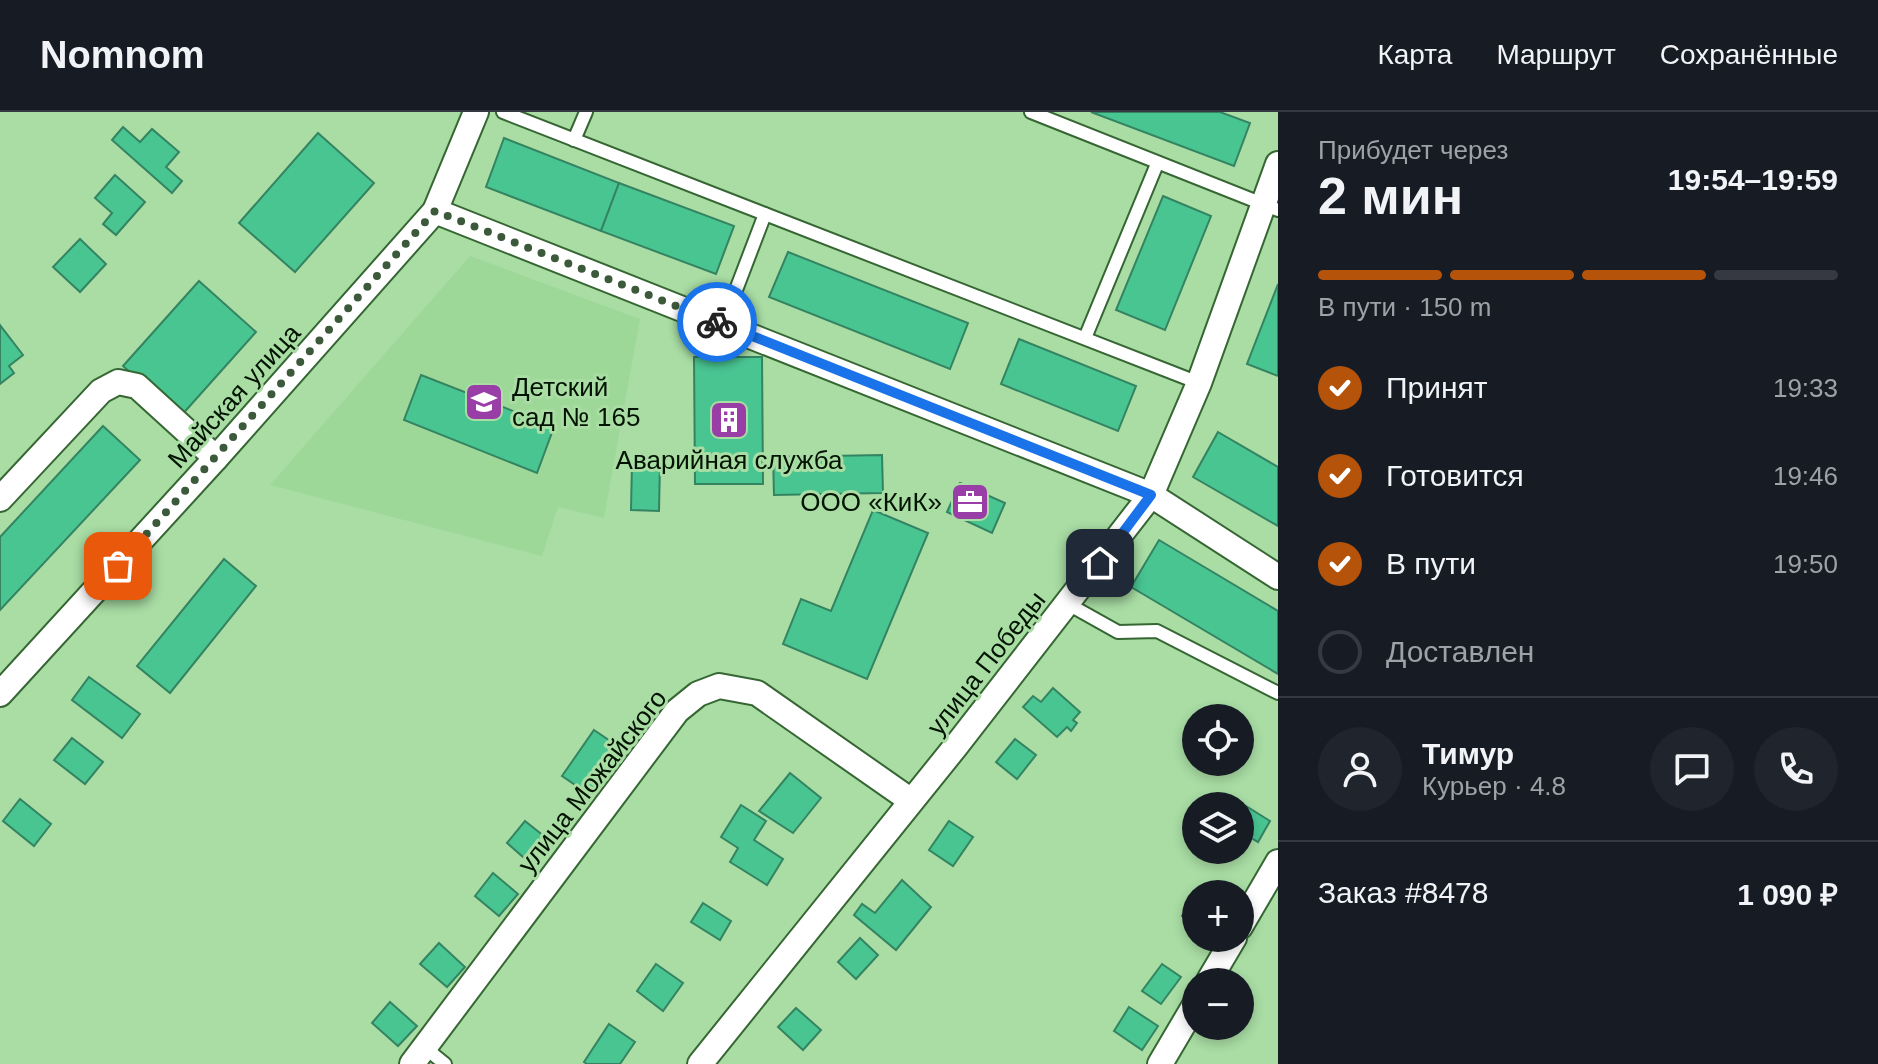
<!DOCTYPE html>
<html lang="ru">
<head>
<meta charset="utf-8">
<style>
  body { margin:0; font-family:Helvetica,sans-serif; background:#20242c; color:#f1f3f6; height:100vh; display:flex; flex-direction:column; font-size:30px; white-space:nowrap }
  * { box-sizing:border-box; margin:0 }
  p { font-size:26px; color:#9ea1a6 }
  .icon { flex:none; width:44px; height:44px; fill:none; stroke:currentColor; stroke-width:2; stroke-linecap:round; stroke-linejoin:round }
  .map { position:relative; flex:1; overflow:hidden }
  .details { display:flex; flex-direction:column; background:#171b24; width:600px }
  .details>* { flex:none }
  .tools { position:absolute; left:1182px; top:592px; display:grid; gap:16px }
  .tools a { display:grid; place-items:center; width:72px; height:72px; border-radius:50%; background:#171b24; box-shadow:0 4px 12px #0003; font-size:40px }
  .pin { position:absolute; display:grid; place-items:center; width:68px; height:68px; color:#fff; margin:-34px; border-radius:16px; box-shadow:0 4px 12px #0006 }
  .courier { position:absolute; display:grid; place-items:center; width:80px; height:80px; margin:-40px; border:6px solid #1a73e8; border-radius:50%; background:#fff; color:#222; box-shadow:0 2px 10px #0007 }
  .headline em { font-style:normal; font-weight:700 }
  .headline div { display:flex; flex-direction:column-reverse }
  .headline { display:flex; align-items:center; justify-content:space-between; height:136px; padding:0 40px }
  h1 { font-size:52px; font-weight:700; line-height:60px }
  .bar { display:grid; grid-template-columns:repeat(4,1fr); gap:12px 8px; align-content:center; height:96px; padding:0 40px }
  .bar i { height:10px; border-radius:6px; background:#363941 }
  .bar .selected { background:#b45309 }
  .bar p { grid-column:span 4 }
  .line { display:flex; align-items:center; gap:20px; padding:0 40px; border-top:2px solid #363941 }
  .line div { flex:1 }
  .round { display:grid; place-items:center; flex:none; width:84px; height:84px; border-radius:42px; background:#20242c }
  ol { padding:0 40px; list-style:none }
  li { display:flex; align-items:center; gap:24px; height:88px }
  li p { margin-inline-start:auto }
  li .icon { padding:8px; border-radius:50%; background:#b45309; color:#fff; stroke-width:4 }
  li:last-child { color:#9ea1a6 }
  li i { width:44px; height:44px; border:4px solid #363941; border-radius:50% }
  header { display:flex; align-items:center; gap:48px; box-sizing:border-box; height:112px; padding:0 40px; background:#171b24; border-bottom:2px solid #363941 }
  header strong { font-size:38px }
  nav { display:flex; gap:44px; margin-inline-start:auto; font-size:28px }
  main { display:flex; flex:1; min-height:0 }
  .map>svg:first-child { display:block }
  .built { fill:#9ed898 }
  .building { fill:#49c592; stroke:#348462; stroke-width:2 }
  .lines { fill:none; stroke-linecap:round; stroke-linejoin:round }
  .service-casing { stroke:#366633; stroke-width:16 }
  .minor-casing { stroke:#366633; stroke-width:28 }
  .service { stroke:#fff; stroke-width:12 }
  .minor { stroke:#fff; stroke-width:24 }
  .done { stroke:#3c5a3b; stroke-width:8; stroke-dasharray:0 14.4 }
  .route { stroke:#1a73e8; stroke-width:10 }
  .labels { text-anchor:middle; stroke-width:6; stroke-linejoin:round; paint-order:stroke }
  .poi-label { font-size:26px; fill:#021302; stroke:#a9dda4; text-anchor:start }
  .street-label { font-size:26px; fill:#021302; stroke:#a9dda4 }
</style>
</head>
<body>
<header>
<strong>Nomnom</strong>
<nav><a>Карта</a><a>Маршрут</a><a>Сохранённые</a></nav>
</header>
<main>
<div class="map">
<svg width="1278" height="952" viewBox="0 0 1278 952">
  <rect width="100%" height="100%" fill="#a9dda4"/>
  <path class="built" d="M470,144L640,207L604,406L558,395L542,444L270,373Z"/>
  <g class="building">
    <path d="M1091,0H1220L1250,11L1234,54Z"/>
    <path d="M123,15L140,30L152,17L179,40L166,55L182,69L172,81L112,28Z"/>
    <path d="M318,21L374,71L295,160L239,111Z"/>
    <path d="M504,26L619,71L601,119L486,75Z"/>
    <path d="M115,63L145,90L116,123L103,112L112,101L95,86Z"/>
    <path d="M619,71L734,114L716,162L601,119Z"/>
    <path d="M1163,84L1211,104L1165,218L1116,198Z"/>
    <path d="M80,127L106,152L80,180L53,155Z"/>
    <path d="M788,140L968,211L950,257L769,185Z"/>
    <path d="M199,169L256,220L180,305L123,254Z"/>
    <path d="M1278,172V264L1247,252Z"/>
    <path d="M0,213L23,243L9,254L14,261L0,272Z"/>
    <path d="M1019,227L1136,274L1118,319L1001,272Z"/>
    <path d="M694,245H762L763,372H695Z"/>
    <path d="M421,263L554,315L537,361L404,308Z"/>
    <path d="M103,314L140,348L0,498V425Z"/>
    <path d="M1218,320L1278,355V414L1193,365Z"/>
    <path d="M882,343L883,381L774,383L773,345Z"/>
    <path d="M632,350L660,351L659,399L631,398Z"/>
    <path d="M960,371L1005,391L992,421L947,400Z"/>
    <path d="M873,398L928,421L867,567L783,532L801,487L831,499Z"/>
    <path d="M1159,428L1278,499V562L1131,475Z"/>
    <path d="M224,447L256,474L170,581L137,554Z"/>
    <path d="M89,565L140,602L122,626L72,588Z"/>
    <path d="M1053,576L1080,600L1073,608L1077,611L1071,619L1067,615L1057,625L1023,595L1033,584L1041,590Z"/>
    <path d="M594,618L622,637L590,683L562,664Z"/>
    <path d="M72,626L103,650L85,672L54,648Z"/>
    <path d="M1015,627L1036,643L1017,667L996,650Z"/>
    <path d="M790,661L821,686L793,721L759,699Z"/>
    <path d="M20,687L51,712L34,734L3,709Z"/>
    <path d="M741,693L766,709L754,728L783,747L767,773L730,750L738,736L721,725Z"/>
    <path d="M1246,694L1270,709L1258,730L1240,719V705Z"/>
    <path d="M525,709L550,729L531,752L507,731Z"/>
    <path d="M949,709L973,725L953,754L929,738Z"/>
    <path d="M493,761L518,782L499,804L475,784Z"/>
    <path d="M902,768L931,795L896,838L854,803L862,792L875,801Z"/>
    <path d="M1197,780L1200,782H1196V813L1182,804Z"/>
    <path d="M703,791L731,809L720,828L691,810Z"/>
    <path d="M860,826L878,843L856,867L838,850Z"/>
    <path d="M439,831L465,855L447,875L420,852Z"/>
    <path d="M656,852L683,871L663,899L637,879Z"/>
    <path d="M1162,852L1181,865L1161,892L1142,879Z"/>
    <path d="M390,890L417,914L398,934L372,911Z"/>
    <path d="M1129,895L1158,914L1142,938L1114,919Z"/>
    <path d="M796,896L821,918L803,938L778,915Z"/>
    <path d="M609,912L635,930L620,952H587L584,950Z"/>
  </g>
  <g class="lines">
    <defs>
      <g id="service">
        <path d="M503,0L1199,271"/>
        <path d="M1031,0L1278,98"/>
        <path d="M574,28L586,0"/>
        <path d="M723,212L765,102"/>
        <path d="M1085,226L1157,52"/>
        <path d="M1068,492L1118,520L1157,519L1278,581"/>
        <path d="M424,935L445,952"/>
      </g>
      <g id="minor">
        <path d="M435,99L1151,383L1278,465"/>
        <path d="M0,387L101,279L118,270L137,274L216,346"/>
        <path d="M0,582L216,346L435,99L476,0"/>
        <path d="M1240,815L1278,750"/>
        <path d="M1208,870L1234,826"/>
        <path d="M412,952L677,599L698,582L719,574L757,581L910,688"/>
        <path d="M700,952L956,634L1151,383L1199,271L1278,52"/>
        <path d="M1160,952L1196,891"/>
      </g>
    </defs>
    <use href="#service" class="service-casing"/>
    <use href="#minor" class="minor-casing"/>
    <use href="#service" class="service"/>
    <use href="#minor" class="minor"/>
  </g>
  <g class="lines">
    <path class="done" d="M118,454L435,99L717,210"/>
    <path class="route" d="M717,210L1151,383L1100,451"/>
  </g>
  <defs>
    <symbol id="school-square" viewBox="-11 -11 22 22"><rect x="-9" y="-9" width="18" height="18" rx="4" fill="#9a3ea7" stroke="#a9dda4"/><path d="M0-5L7-2L0 1L-7-2ZM-4 1L0 2.5L4 1V4Q0 6-4 4Z" fill="#fff"/></symbol>
    <symbol id="building-square" viewBox="-11 -11 22 22"><rect x="-9" y="-9" width="18" height="18" rx="4" fill="#9a3ea7" stroke="#a9dda4"/><path d="M-4-6H4V6H1V3H-1V6H-4ZM-2.5-4.3h1.7v1.8h-1.7ZM.8-4.3h1.7v1.8H.8ZM-2.5-1h1.7V.8h-1.7ZM.8-1h1.7V.8H.8Z" fill="#fff"/></symbol>
    <symbol id="office-square" viewBox="-11 -11 22 22"><rect x="-9" y="-9" width="18" height="18" rx="4" fill="#9a3ea7" stroke="#a9dda4"/><path d="M-6-3h4V-5.5h4V-3h4V5H-6ZM-1-4.5V-3h2v-1.5ZM-6 0V1H6V0Z" fill="#fff"/></symbol>
  </defs>
  <g fill-rule="evenodd">
    <use href="#school-square" x="462" y="268" width="44" height="44"/>
    <use href="#building-square" x="707" y="286" width="44" height="44"/>
    <use href="#office-square" x="948" y="368" width="44" height="44"/>
  </g>
  <g class="labels">
    <g class="poi-label">
      <text x="512" y="284">Детский<tspan x="512" dy="30">сад № 165</tspan></text>
      <text x="729" y="357" text-anchor="middle">Аварийная служба</text>
      <text x="942" y="399" text-anchor="end">ООО «КиК»</text>
    </g>
    <g class="street-label">
      <text transform="translate(234 284) rotate(-48)" y="9">Майская улица</text>
      <text transform="translate(986 551) rotate(-52)" y="9">улица Победы</text>
      <text transform="translate(592 669) rotate(-52)" y="9">улица Можайского</text>
    </g>
  </g>
</svg>
<div class="tools">
<a><svg class="icon" aria-label="locate" viewBox="0 0 24 24"><circle cx="12" cy="12" r="6"/><path d="M12 2v4M12 18v4M2 12h4M18 12h4"/></svg></a>
<a><svg class="icon" aria-label="layers" viewBox="0 0 24 24"><path d="M12 4l9 5-9 5-9-5zM3 14l9 5 9-5"/></svg></a>
<a>+</a>
<a>−</a>
</div>
<div class="pin" style="left:118px;top:454px;background:#ea580c"><svg class="icon" aria-label="bag" viewBox="0 0 24 24"><path d="M5 8h14l-1 12H6zM9 8a3 3 0 0 1 6 0"/></svg></div>
<div class="pin" style="left:1100px;top:451px;background:#1f2937"><svg class="icon" aria-label="home" viewBox="0 0 24 24"><path d="M3 11l9-7 9 7M6 9v11h12V9"/></svg></div>
<div class="courier" style="left:717px;top:210px"><svg class="icon" aria-label="bike" viewBox="0 0 24 24"><circle cx="6" cy="16" r="4"/><circle cx="18" cy="16" r="4"/><path d="M6 16l4-8h5l3 8M10 8l3 8H6M13 5h3"/></svg></div>
</div>
<section class="details">
<div class="headline"><div><h1>2 мин</h1><p>Прибудет через</p></div><em>19:54–19:59</em></div>
<div class="bar"><i class="selected"></i><i class="selected"></i><i class="selected"></i><i></i><p>В пути · 150 m</p></div>
<ol>
<li><svg class="icon" aria-label="check" viewBox="0 0 24 24"><path d="M5 12l5 5 9-10"/></svg>Принят<p>19:33</p></li>
<li><svg class="icon" aria-label="check" viewBox="0 0 24 24"><path d="M5 12l5 5 9-10"/></svg>Готовится<p>19:46</p></li>
<li><svg class="icon" aria-label="check" viewBox="0 0 24 24"><path d="M5 12l5 5 9-10"/></svg>В пути<p>19:50</p></li>
<li><i></i>Доставлен</li>
</ol>
<div class="line" style="height:144px"><a class="round"><svg class="icon" aria-label="person" viewBox="0 0 24 24"><circle cx="12" cy="8" r="4"/><path d="M4 21q1-7 8-7t8 7"/></svg></a><div><b>Тимур</b><p>Курьер · 4.8</p></div><a class="round"><svg class="icon" aria-label="chat" viewBox="0 0 24 24"><path d="M4 5h16v11H9l-5 4z"/></svg></a><a class="round"><svg class="icon" aria-label="phone" viewBox="0 0 24 24"><path d="M5 4h4l2 5-3 2q2 4 5 5l2-3 5 2v4C11 20 4 13 5 4z"/></svg></a></div>
<div class="line" style="height:104px"><div>Заказ #8478</div><b>1 090 ₽</b></div>
</section>
</main>
</body>
</html>
